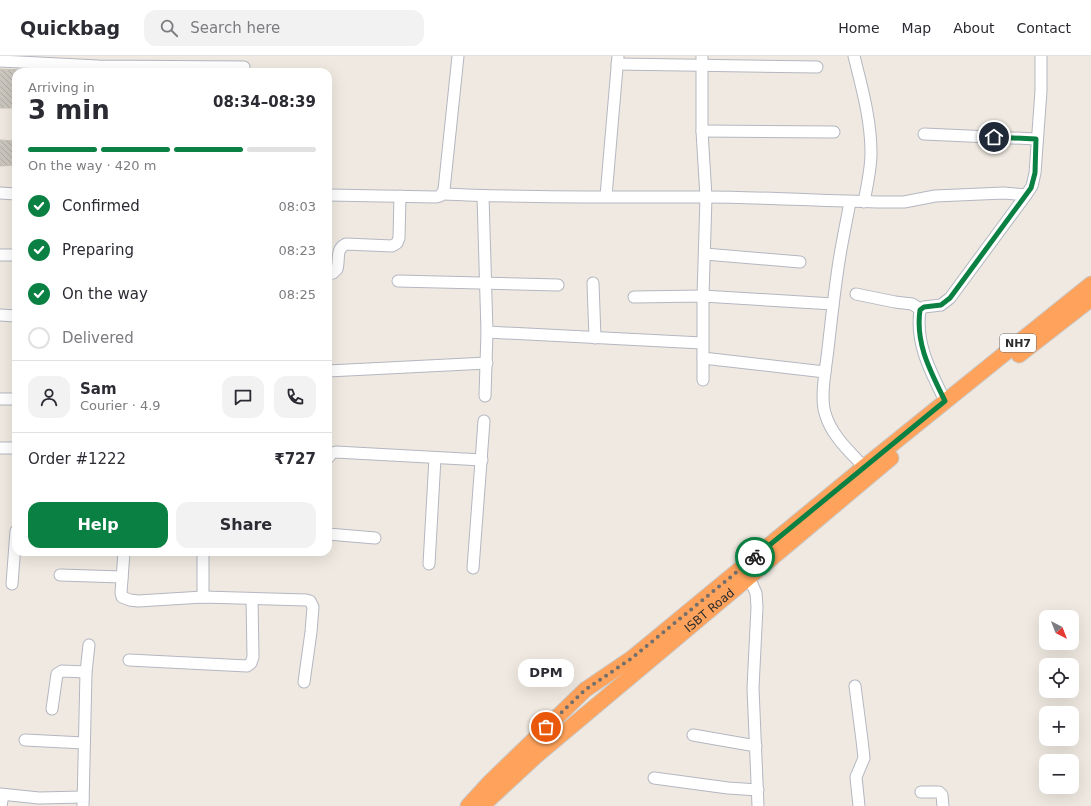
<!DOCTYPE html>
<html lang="en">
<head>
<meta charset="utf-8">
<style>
  body { margin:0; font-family:"DejaVu Sans",sans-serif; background:#f2f2f3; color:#2b2b33; height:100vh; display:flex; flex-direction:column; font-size:15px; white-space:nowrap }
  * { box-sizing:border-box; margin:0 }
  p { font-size:13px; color:#7c7c81 }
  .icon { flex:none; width:22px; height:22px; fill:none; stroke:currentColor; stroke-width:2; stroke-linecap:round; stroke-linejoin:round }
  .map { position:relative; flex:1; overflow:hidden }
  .side { position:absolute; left:12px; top:12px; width:320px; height:488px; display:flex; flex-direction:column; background:#fff; border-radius:12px; box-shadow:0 4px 16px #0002 }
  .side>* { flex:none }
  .needle { width:26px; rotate:138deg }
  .controls { position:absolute; left:1039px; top:554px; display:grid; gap:8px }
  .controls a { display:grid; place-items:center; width:40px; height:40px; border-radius:8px; background:#fff; box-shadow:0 4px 16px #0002; font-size:20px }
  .pin { position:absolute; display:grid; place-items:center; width:34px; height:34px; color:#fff; margin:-17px; border:2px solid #fff; border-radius:50%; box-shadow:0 1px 4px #0007 }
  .courier { position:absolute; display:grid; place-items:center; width:40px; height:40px; margin:-20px; border:3px solid #0b8043; border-radius:50%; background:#fff; color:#222; box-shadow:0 1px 5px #0007 }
  .bubble { position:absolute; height:28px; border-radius:12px; background:#fff; box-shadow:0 4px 16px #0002; font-size:13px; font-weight:700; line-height:28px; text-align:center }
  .overview em { font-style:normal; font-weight:700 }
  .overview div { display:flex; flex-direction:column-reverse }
  .overview { display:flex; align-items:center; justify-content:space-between; height:68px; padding:0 16px }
  h1 { font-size:26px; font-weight:700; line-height:30px }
  .bar { display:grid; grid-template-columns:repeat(4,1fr); gap:6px 4px; align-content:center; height:48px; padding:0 16px }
  .bar i { height:5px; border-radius:3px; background:#e1e1e2 }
  .bar .on { background:#0b8043 }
  .bar p { grid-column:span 4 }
  .line { display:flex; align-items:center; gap:10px; padding:0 16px; border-top:1px solid #e1e1e2 }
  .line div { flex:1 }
  .round { display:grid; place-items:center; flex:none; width:42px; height:42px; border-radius:12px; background:#f2f2f3 }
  ol { padding:0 16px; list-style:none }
  li { display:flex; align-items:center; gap:12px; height:44px }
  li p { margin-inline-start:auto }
  li .icon { padding:4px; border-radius:50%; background:#0b8043; color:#fff; stroke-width:4 }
  li:last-child { color:#7c7c81 }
  li i { width:22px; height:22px; border:2px solid #e1e1e2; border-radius:50% }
  .cta { display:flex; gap:8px; margin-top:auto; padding:8px 16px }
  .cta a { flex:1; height:46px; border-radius:12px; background:#0b8043; color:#fff; font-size:16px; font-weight:700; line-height:46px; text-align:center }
  .cta a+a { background:#f2f2f3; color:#2b2b33 }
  header { display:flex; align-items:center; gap:24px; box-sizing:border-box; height:56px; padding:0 20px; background:#fff; border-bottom:1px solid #e1e1e2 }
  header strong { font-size:19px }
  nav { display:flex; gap:22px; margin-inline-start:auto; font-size:14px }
  .search { width:280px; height:36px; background:#f2f2f3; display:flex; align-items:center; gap:10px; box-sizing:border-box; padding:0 14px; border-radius:12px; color:#7c7c81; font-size:15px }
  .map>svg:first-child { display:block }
  .building { fill:url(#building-back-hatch); stroke:#cbc5ba }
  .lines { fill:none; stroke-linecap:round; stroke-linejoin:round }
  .minor-casing { stroke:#b4b7c1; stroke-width:13 }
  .highway-casing { stroke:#c9c9c9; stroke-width:17 }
  .minor { stroke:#fff; stroke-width:11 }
  .highway { stroke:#ffa35c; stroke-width:15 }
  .done { stroke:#726f6d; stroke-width:4; stroke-dasharray:0 7.2 }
  .route { stroke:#0b8043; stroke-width:5 }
  .labels { text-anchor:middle; stroke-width:4; stroke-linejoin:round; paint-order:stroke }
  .shield { fill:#fff; stroke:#6d6d6d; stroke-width:1 }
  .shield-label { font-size:11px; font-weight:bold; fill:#2e2e2e }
  .street-label { font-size:12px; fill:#2e2e2e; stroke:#fff }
</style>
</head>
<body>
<header>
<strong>Quickbag</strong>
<div class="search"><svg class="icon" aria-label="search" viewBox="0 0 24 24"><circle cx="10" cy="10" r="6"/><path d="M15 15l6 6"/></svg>Search here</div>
<nav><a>Home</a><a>Map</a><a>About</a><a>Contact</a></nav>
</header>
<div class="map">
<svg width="1091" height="750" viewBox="0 0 1091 750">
  <defs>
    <pattern id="building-back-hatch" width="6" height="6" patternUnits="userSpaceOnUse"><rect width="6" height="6" fill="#cbc7bf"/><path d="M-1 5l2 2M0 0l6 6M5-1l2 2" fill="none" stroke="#afaba4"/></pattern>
  </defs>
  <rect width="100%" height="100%" fill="#efe9e1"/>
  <g class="building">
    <path d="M0,13L23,14V16H16V52H0Z"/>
    <path d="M0,84L16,85V109L0,110Z"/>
  </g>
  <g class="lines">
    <defs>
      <g id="minor">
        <path d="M702,0V75L706,141L703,240V302L825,316"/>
        <path d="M854,0C862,32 871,64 871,97C871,113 867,130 864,146"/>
        <path d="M0,5L98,10L244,11"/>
        <path d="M617,8L817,11"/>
        <path d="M702,75L834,76"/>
        <path d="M924,78L1036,83"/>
        <path d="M0,137L16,138"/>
        <path d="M442,138C529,142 617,141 705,141C762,141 820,145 877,146H904L935,140L1004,137L1026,139L950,242L941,249L924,251L920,254C915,288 931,316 945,345"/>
        <path d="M328,139L436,141L440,140L444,134L458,0"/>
        <path d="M1026,139L1032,130L1035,117L1041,35V0"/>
        <path d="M483,140L487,276L485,340"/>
        <path d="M606,140L618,0"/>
        <path d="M850,146C846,168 841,190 838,212C834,239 831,266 828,293C826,311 820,341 825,357C831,379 849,395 864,411"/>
        <path d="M705,198L800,206"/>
        <path d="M0,199H16"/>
        <path d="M328,218L333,217L337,213C340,204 335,193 346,188L392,190L397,187L399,182L400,140"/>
        <path d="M398,225L558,229"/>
        <path d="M593,227L595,282"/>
        <path d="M856,238L895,246L912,248L920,253"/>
        <path d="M634,241L703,240L833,248"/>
        <path d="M0,259L16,260"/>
        <path d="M487,276L702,287"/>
        <path d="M328,315L487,307"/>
        <path d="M703,324V302"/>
        <path d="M0,343H16"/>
        <path d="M0,392H16"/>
        <path d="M328,402L332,397L336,396L482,404"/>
        <path d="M328,478L375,482"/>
        <path d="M124,496L121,537L122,541L130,544L138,545L203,541L306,544L310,545L313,551L311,576L304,626"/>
        <path d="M429,508L435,402"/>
        <path d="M473,512L484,365"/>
        <path d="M746,515L756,537L757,551L753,632L758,750"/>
        <path d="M60,519L122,521"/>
        <path d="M12,528L16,475"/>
        <path d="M203,541V496"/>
        <path d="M129,604L247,610L251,607L253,601L252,543"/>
        <path d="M855,630L862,684L864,702L856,721L859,750"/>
        <path d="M52,653L57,618L62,615L86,616"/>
        <path d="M693,679L756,690"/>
        <path d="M25,684L84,687"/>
        <path d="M654,722L728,732L758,734"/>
        <path d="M921,736H939L942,739L943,750"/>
        <path d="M0,738L39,742L83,741"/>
        <path d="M1,750L3,739"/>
        <path d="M83,750L86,616L89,589"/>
      </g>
      <g id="highway">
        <path d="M1019,299L1091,243"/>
        <path d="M468,750L489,727L585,634L632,602L864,411L1091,228"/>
        <path id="s1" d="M482,750L536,700L891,402"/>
      </g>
    </defs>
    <use href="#minor" class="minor-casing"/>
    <use href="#highway" class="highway-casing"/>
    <use href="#minor" class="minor"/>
    <use href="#highway" class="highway"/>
  </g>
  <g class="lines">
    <path class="done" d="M546,671L585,634L632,602L755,501"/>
    <path class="route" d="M755,501L945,345C931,316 915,288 920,254L924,251L941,249L950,242L1031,132L1035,117L1036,83L994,81"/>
  </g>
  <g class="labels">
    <rect class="shield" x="1000" y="278" width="36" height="18" rx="3"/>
    <g class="shield-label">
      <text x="1018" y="291">NH7</text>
    </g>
    <g class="street-label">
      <text dy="4" stroke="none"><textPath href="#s1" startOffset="300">ISBT Road</textPath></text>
    </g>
  </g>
</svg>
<div class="controls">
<a><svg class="needle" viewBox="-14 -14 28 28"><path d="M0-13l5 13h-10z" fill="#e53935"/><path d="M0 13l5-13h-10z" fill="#7c7c81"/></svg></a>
<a><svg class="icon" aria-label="locate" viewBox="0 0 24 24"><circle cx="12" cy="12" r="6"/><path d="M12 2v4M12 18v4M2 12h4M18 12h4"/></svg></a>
<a>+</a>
<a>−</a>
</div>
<div class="pin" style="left:546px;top:671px;background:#ea580c"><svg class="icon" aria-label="bag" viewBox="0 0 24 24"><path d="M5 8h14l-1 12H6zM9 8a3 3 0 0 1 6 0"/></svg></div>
<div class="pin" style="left:994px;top:81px;background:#1f2937"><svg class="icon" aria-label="home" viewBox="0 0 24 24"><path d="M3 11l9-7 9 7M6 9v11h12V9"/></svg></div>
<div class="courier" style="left:755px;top:501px"><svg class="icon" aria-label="bike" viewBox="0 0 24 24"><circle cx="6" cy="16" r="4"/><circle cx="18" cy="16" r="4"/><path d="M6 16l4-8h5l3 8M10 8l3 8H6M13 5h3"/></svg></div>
<div class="bubble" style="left:518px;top:603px;width:56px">DPM</div>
<section class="side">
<div class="overview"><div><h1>3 min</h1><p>Arriving in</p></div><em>08:34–08:39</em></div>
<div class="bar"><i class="on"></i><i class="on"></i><i class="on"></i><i></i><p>On the way · 420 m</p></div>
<ol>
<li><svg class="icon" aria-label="check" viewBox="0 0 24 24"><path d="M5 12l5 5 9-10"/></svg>Confirmed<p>08:03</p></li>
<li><svg class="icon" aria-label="check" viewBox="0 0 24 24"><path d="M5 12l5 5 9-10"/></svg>Preparing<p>08:23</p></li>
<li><svg class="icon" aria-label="check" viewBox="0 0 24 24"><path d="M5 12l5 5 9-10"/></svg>On the way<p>08:25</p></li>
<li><i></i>Delivered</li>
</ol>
<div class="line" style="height:72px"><a class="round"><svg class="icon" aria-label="person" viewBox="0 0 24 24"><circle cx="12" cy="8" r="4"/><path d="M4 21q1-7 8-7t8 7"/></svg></a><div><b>Sam</b><p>Courier · 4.9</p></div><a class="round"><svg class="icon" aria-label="chat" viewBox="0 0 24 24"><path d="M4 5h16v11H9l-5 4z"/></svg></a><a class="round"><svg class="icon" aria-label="phone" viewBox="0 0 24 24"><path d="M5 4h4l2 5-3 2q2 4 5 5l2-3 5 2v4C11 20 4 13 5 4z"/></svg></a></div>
<div class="line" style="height:52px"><div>Order #1222</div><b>₹727</b></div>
<div class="cta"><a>Help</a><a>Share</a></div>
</section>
</div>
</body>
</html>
